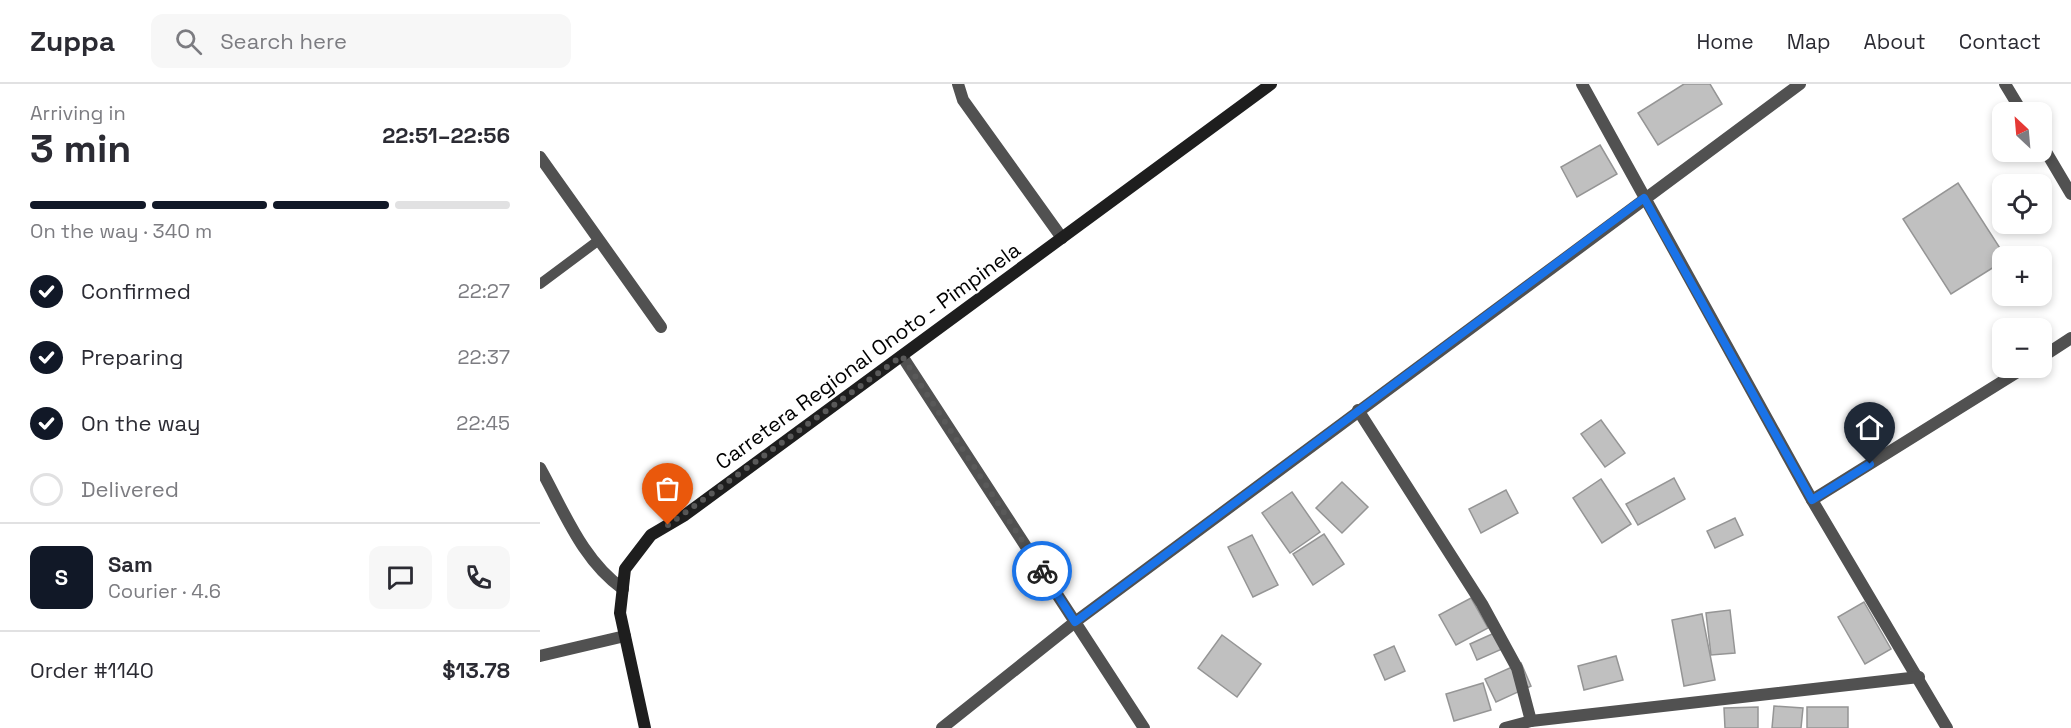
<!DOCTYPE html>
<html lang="en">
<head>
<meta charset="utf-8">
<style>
  body { margin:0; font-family:"Space Grotesk",sans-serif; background:#f7f7f7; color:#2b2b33; height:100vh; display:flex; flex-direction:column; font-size:22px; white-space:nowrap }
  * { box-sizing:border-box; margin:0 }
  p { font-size:20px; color:#7c7c81 }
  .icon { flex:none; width:33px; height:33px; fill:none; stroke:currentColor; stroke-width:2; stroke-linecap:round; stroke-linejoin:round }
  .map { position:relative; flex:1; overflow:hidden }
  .panel { display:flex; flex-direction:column; background:#fff; width:540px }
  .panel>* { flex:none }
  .needle { width:39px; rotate:334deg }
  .tools { position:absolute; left:1452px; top:18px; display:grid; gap:12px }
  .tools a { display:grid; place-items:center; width:60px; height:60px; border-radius:12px; background:#fff; box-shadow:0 3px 9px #0003; font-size:30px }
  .pin { position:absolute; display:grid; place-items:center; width:51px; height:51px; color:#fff; margin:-62px -26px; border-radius:50% 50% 50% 0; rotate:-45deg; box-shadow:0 0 6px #0007 }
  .pin .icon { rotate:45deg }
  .courier { position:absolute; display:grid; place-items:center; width:60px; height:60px; margin:-30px; border:4px solid #1a73e8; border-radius:50%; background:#fff; color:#222; box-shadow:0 2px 8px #0007 }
  .headline em { font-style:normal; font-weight:700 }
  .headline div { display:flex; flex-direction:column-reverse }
  .headline { display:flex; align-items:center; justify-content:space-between; height:102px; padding:0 30px }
  h1 { font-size:39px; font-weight:700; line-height:45px }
  .bar { display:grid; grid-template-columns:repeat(4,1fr); gap:9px 6px; align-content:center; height:72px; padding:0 30px }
  .bar i { height:8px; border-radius:4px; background:#e1e1e2 }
  .bar .on { background:#111827 }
  .bar p { grid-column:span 4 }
  .line { display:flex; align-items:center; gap:15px; padding:0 30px; border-top:2px solid #e1e1e2 }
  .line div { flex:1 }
  .round { display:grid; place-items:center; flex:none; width:63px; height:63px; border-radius:12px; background:#f7f7f7 }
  ol { padding:0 30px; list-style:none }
  li { display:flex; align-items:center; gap:18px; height:66px }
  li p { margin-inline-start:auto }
  li .icon { padding:6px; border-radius:50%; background:#111827; color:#fff; stroke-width:4 }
  li:last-child { color:#7c7c81 }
  li i { width:33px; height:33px; border:3px solid #e1e1e2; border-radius:50% }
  header { display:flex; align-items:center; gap:36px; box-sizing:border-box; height:84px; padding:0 30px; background:#fff; border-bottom:2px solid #e1e1e2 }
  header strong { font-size:28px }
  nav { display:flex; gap:33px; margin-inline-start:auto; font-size:21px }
  .search { width:420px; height:54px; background:#f7f7f7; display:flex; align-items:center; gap:15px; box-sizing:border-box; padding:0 21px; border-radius:12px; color:#7c7c81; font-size:22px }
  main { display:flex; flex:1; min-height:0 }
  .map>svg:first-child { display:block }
  .building { fill:#c0c0c0; stroke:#959595; stroke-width:1.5 }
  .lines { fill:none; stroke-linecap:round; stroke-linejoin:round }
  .service { stroke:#515151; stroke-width:10 }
  .minor { stroke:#515151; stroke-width:12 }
  .secondary { stroke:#1e1e1e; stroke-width:12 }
  .done { stroke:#595959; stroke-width:6; stroke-dasharray:0 10.8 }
  .route { stroke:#1a73e8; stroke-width:8 }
  .labels { text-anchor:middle; stroke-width:4.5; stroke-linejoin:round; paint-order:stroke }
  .street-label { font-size:21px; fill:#000; stroke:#fff }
</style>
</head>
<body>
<header>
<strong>Zuppa</strong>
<div class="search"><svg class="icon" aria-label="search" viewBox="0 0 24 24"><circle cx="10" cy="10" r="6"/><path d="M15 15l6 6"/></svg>Search here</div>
<nav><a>Home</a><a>Map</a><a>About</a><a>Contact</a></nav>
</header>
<main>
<section class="panel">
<div class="headline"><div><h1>3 min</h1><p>Arriving in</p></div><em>22:51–22:56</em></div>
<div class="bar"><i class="on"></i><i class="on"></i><i class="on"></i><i></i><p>On the way · 340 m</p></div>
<ol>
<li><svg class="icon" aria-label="check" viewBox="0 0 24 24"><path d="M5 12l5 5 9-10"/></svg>Confirmed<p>22:27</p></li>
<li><svg class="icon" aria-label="check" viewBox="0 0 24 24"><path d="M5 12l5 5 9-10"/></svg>Preparing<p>22:37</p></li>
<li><svg class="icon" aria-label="check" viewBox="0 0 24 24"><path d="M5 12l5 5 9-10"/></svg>On the way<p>22:45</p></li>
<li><i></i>Delivered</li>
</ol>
<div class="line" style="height:108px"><b class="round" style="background:#111827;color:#fff">S</b><div><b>Sam</b><p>Courier · 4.6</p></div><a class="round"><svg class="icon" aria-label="chat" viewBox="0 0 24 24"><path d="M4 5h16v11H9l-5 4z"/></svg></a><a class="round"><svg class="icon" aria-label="phone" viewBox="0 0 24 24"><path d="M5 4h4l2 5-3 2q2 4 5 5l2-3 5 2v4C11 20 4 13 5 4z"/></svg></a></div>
<div class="line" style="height:78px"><div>Order #1140</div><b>$13.78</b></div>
</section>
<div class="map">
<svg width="1531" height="644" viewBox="0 0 1531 644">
  <rect width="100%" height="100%" fill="#fff"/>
  <g class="building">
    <path d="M1144,0H1170L1182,20L1118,61L1098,29Z"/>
    <path d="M1060,61L1077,90L1037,113L1021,83Z"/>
    <path d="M1418,99L1465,172H1462V178L1411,210L1363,135Z"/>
    <path d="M1061,336L1085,369L1065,383L1041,350Z"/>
    <path d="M1134,394L1145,415L1098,441L1086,420Z"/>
    <path d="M1061,395L1091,440L1062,459L1033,414Z"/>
    <path d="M802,398L828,423L802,449L776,424Z"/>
    <path d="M966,406L978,429L941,449L929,425Z"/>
    <path d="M752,408L780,448L750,469L722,429Z"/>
    <path d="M1195,434L1203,451L1175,464L1167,447Z"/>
    <path d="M784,450L804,480L773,501L753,470Z"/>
    <path d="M712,451L738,501L713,513L688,463Z"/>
    <path d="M931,514L948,544L916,561L899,531Z"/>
    <path d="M1324,518L1351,565L1325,580L1298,533Z"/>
    <path d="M1190,526L1195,569L1171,571L1166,529Z"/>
    <path d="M1162,530L1175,596L1144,602L1132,536Z"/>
    <path d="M961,546L969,562L937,576L930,560Z"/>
    <path d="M682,551L721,580L697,613L658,584Z"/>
    <path d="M854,562L865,587L845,596L834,571Z"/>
    <path d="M1076,572L1083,596L1044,606L1038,582Z"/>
    <path d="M981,579L991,602L956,618L945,595Z"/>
    <path d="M943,599L951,626L914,637L906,610Z"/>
    <path d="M1234,622L1263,624L1261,644H1232Z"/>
    <path d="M1218,623V644H1185L1184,624Z"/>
    <rect x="1267" y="623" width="41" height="21"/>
  </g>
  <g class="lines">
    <path class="service" d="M0,200L59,156"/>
    <g class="minor">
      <path d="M418,0L423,16L522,154"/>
      <path d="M1042,0L1272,416L1407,644"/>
      <path d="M1465,0L1482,28"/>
      <path d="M1502,61L1531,110"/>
      <path d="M0,73L121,243"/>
      <path d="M362,272L604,644"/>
      <path d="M1502,273L1531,254"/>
      <path d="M818,326L942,520L977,584L991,637"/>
      <path d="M0,384C24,427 42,476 83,505"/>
      <path d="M1272,416L1484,284"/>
      <path d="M0,572L85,552"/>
      <path d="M402,644L535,538L1260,0"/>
      <path d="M965,644L991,637L1379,593"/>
    </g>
    <path class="secondary" d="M105,644L80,529L85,485L111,451L145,431L731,0"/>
  </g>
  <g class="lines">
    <path class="done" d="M128,441L362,272L502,487"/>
    <path class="route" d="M502,487L535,538L1104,114L1272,416L1330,380"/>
  </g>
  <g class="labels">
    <g class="street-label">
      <text transform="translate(328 272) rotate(-36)" y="7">Carretera Regional Onoto - Pimpinela</text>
    </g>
  </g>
</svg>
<div class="tools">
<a><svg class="needle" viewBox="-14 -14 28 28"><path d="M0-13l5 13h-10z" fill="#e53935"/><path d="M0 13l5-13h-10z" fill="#7c7c81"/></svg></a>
<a><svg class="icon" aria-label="locate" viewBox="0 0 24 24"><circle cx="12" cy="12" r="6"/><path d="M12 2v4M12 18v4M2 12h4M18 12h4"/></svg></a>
<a>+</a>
<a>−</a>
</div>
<div class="pin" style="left:128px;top:441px;background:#ea580c"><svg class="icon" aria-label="bag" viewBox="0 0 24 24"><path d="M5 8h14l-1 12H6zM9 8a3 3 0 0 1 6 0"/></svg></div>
<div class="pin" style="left:1330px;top:380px;background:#1f2937"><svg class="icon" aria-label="home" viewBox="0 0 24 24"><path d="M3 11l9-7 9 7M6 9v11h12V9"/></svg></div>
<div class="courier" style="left:502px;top:487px"><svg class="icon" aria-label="bike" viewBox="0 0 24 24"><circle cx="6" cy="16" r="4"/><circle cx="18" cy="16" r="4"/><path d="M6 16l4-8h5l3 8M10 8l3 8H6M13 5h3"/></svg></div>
</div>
</main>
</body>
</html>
